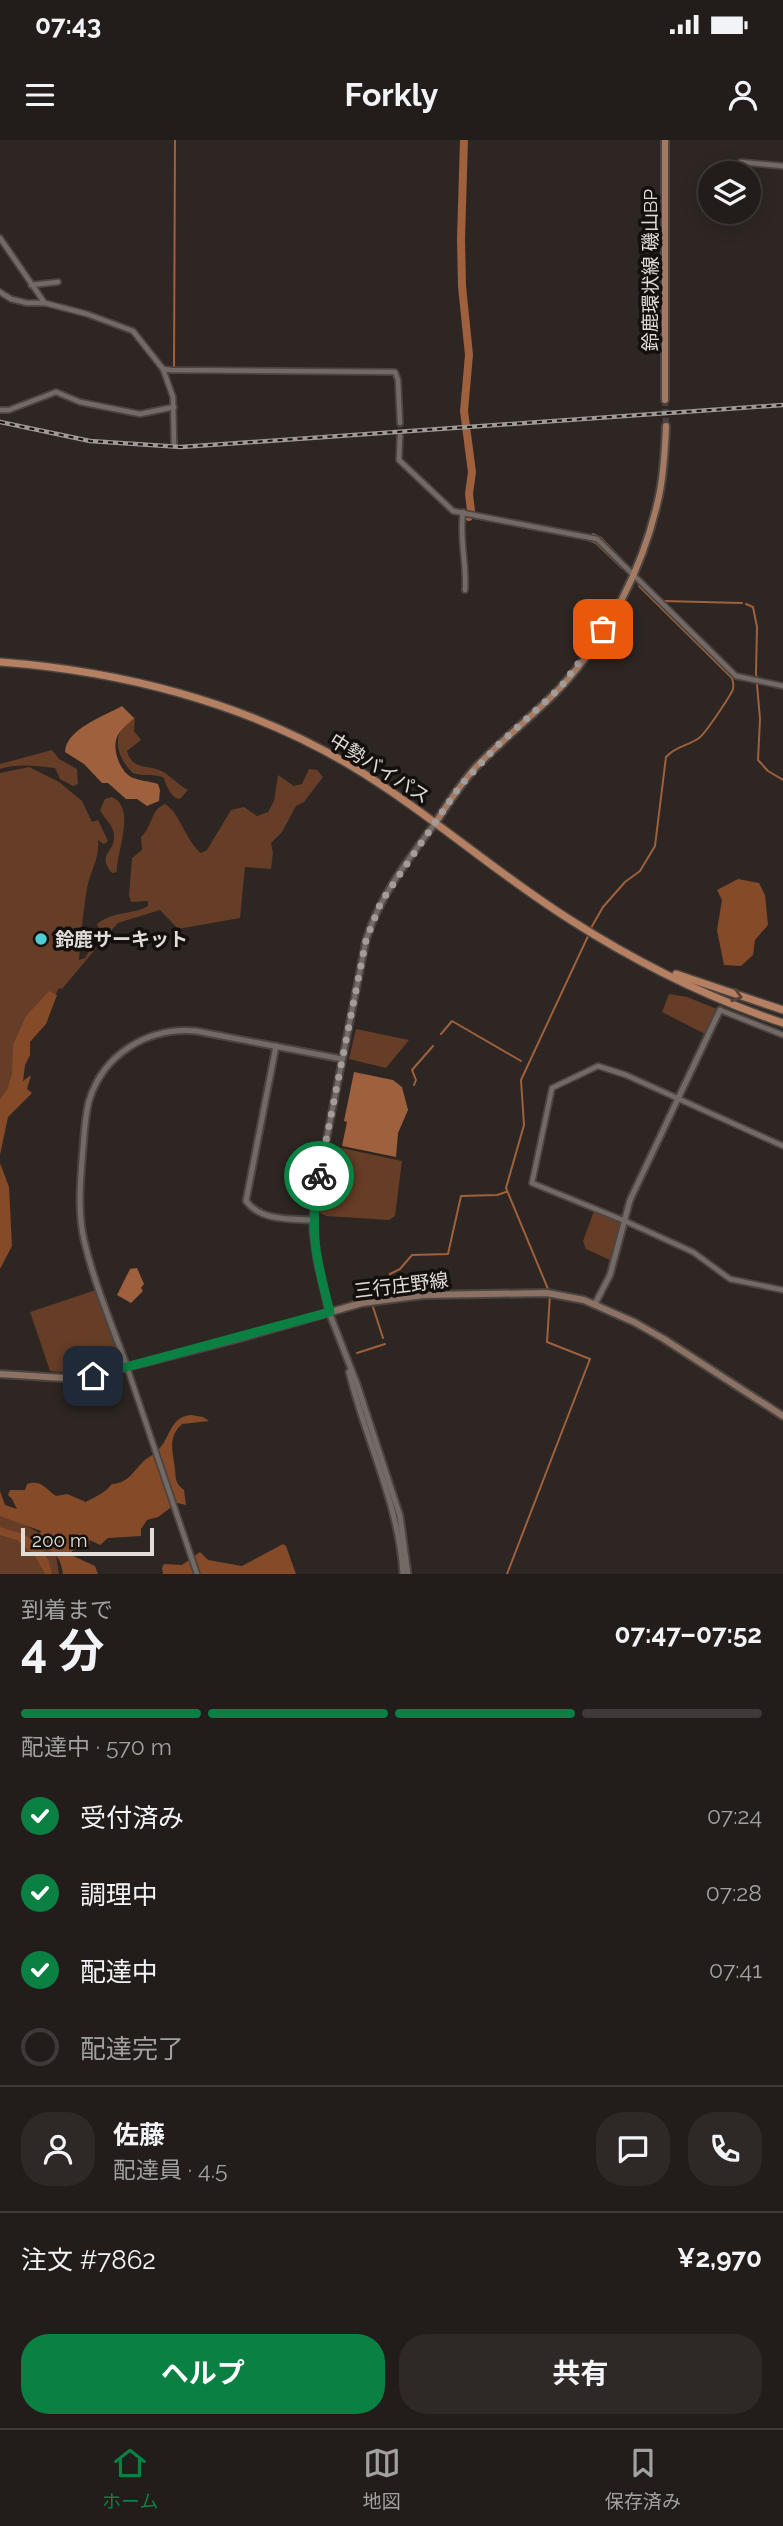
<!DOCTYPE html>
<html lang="ja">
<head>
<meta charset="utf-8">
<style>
  body { margin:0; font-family:Raleway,"Noto Sans JP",sans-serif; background:#2e2927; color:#f1f3f6; height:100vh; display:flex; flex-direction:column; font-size:26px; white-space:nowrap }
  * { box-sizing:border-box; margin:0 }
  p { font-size:23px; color:#a2a1a2 }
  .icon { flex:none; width:38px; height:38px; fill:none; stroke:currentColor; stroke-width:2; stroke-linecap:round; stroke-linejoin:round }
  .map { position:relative; height:1434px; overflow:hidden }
  .details { display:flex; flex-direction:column; background:#221c1a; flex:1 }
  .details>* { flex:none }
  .controls { position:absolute; left:698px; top:21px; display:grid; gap:14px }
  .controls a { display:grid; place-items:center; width:63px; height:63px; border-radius:50%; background:#221c1a; box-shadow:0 4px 18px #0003,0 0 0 2px #3f3a39; font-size:35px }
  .scale { position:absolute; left:21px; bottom:18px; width:133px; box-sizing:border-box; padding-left:7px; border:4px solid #e2dcd9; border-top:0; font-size:19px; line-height:24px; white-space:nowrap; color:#e2dcd9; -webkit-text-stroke:5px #13100e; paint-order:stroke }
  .pin { position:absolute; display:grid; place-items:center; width:60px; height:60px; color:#fff; margin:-30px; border-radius:14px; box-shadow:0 4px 10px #0006 }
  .courier { position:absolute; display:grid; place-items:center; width:70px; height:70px; margin:-35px; border:5px solid #0b8043; border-radius:50%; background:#fff; color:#222; box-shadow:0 2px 9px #0007 }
  .summary em { font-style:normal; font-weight:700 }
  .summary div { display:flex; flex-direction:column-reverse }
  .summary { display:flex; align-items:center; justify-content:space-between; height:119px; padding:0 21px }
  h1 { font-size:46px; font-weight:700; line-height:52px }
  .bar { display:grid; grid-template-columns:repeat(4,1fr); gap:10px 7px; align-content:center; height:84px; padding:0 21px }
  .bar i { height:9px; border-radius:5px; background:#3f3a39 }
  .bar .on { background:#0b8043 }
  .bar p { grid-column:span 4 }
  .line { display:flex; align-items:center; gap:18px; padding:0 21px; border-top:2px solid #3f3a39 }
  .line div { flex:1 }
  .round { display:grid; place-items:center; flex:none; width:74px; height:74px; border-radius:28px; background:#2e2927 }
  ol { padding:0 21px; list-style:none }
  li { display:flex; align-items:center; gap:21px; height:77px }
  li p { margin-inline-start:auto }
  li .icon { padding:7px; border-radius:50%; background:#0b8043; color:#fff; stroke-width:4 }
  li:last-child { color:#a2a1a2 }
  li i { width:38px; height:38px; border:4px solid #3f3a39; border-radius:50% }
  .button { display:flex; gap:14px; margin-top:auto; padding:14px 21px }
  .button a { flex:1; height:80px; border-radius:28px; background:#0b8043; color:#fff; font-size:28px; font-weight:700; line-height:80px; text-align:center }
  .button a+a { background:#2e2927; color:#f1f3f6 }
  .status { display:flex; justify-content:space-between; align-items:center; height:49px; padding:0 35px; background:#221c1a; direction:ltr }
  .status svg { height:19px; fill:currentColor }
  header { display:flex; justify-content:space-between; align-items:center; height:91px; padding:0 21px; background:#221c1a; font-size:32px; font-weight:700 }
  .dock { display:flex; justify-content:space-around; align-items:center; height:98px; border-top:2px solid #3f3a39; background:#221c1a; font-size:19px; color:#a2a1a2 }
  .dock a { display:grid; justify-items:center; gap:4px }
  .dock .on { color:#0b8043 }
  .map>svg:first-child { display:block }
  .green { fill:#663d26 }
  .forest { fill:#854a27 }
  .water { fill:#9e603d }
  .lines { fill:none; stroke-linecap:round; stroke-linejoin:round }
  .stream { stroke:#9e603d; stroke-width:2 }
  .river { stroke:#9e603d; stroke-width:8 }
  .minor-tunnel { stroke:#49413d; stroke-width:4.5; stroke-dasharray:4.5 2; stroke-linecap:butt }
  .primary-tunnel { stroke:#49413d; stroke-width:6; stroke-dasharray:6 3; stroke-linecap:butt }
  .minor-casing { stroke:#4b4441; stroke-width:8 }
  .tertiary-casing { stroke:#4b4441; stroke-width:9 }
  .secondary-casing { stroke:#4b4441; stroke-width:10 }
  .primary-casing { stroke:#4b4441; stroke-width:10 }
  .trunk-casing { stroke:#4b4441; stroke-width:10 }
  .minor { stroke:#746a65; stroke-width:4.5 }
  .tertiary { stroke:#746a65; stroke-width:5 }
  .secondary { stroke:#8c7264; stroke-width:6 }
  .primary { stroke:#a57a63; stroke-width:6 }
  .trunk { stroke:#b57f62; stroke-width:7 }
  .rail-casing { stroke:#9f9895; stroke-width:4.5 }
  .rail { stroke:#13100e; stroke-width:2; stroke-dasharray:5; stroke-linecap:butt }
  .oneway { stroke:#5c4234 }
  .done { stroke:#a39c99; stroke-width:7; stroke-dasharray:0 12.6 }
  .route { stroke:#0b8043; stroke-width:9 }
  .poi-dot { fill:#51ccd2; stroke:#13100e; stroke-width:2.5 }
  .labels { text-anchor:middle; stroke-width:7; stroke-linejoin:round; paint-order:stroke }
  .street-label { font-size:19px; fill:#e2dcd9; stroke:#13100e }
  .poi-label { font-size:19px; font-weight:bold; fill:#e2dcd9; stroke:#13100e; text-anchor:start }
</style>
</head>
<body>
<div class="status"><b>07:43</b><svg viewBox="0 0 49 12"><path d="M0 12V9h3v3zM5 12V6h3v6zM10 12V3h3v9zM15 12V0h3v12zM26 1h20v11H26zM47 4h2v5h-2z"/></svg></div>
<header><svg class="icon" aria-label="menu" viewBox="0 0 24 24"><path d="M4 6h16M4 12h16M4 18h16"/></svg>Forkly<svg class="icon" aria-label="person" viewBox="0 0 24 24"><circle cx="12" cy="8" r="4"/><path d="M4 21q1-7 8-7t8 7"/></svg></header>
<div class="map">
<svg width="783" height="1434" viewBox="0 0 783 1434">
  <rect width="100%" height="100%" fill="#2e2622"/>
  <g class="green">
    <path d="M135,577L134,591L141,600L127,611C132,629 145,625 159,630C167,632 178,645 188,650L180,659C172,659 166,646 164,638C155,633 143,637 133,633C115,616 110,590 135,577Z"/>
    <path d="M52,610L59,619L77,629L78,644L73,646L60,639L55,628C36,626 19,623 0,629V624Z"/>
    <path d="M29,627L59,642L82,661L92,682L98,680L108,701L104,704L98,700C100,718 90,732 87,748C83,772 81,796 79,820L85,818L92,807L98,806L62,849L59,848L50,865L24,890L11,946L0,959V633Z"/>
    <path d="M309,629L317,630L323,637L304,662L296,666L282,692L271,703L273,713L271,729L245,727L240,778L178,789L160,770L118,783L108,794L100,792L97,784C115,770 134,775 148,766V761L131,762L129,755L132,718L142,710L141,697C153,686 150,670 165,664C181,674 185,700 201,713L207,710L231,670L244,667L257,676L268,672L274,661L278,635L294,646L302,644Z"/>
    <path d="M112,657C137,668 116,713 117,732L112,733C96,714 115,713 114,696C114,685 104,679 100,670L105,659Z"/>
    <path d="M669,854L687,857L717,869L705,894L662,872Z"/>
    <path d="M356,889L409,900L386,928L349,919Z"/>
    <path d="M332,1006L402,1021L395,1076L389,1080L326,1076L320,1073Z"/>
    <path d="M594,1071L618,1080L620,1086L610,1120L586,1109L583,1101Z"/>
    <path d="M96,1150L118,1215L62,1232L50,1231L30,1172Z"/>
    <path d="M0,1371L43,1395L55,1408L59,1434H0Z"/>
  </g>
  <g class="forest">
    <path d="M738,739L759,743L765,755L768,785L755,800L753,815L741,826L724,825L717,790L722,760L717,750Z"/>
    <path d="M49,851L57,855L46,884L30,902V915L25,925L23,941L31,935L27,949L32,953L8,977L0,1015V959L7,950L12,934L13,905L26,876Z"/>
    <path d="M0,1023L9,1047L12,1106L0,1129Z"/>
    <path d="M191,1275L203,1277L209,1281L182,1284C167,1298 173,1311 175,1329C176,1339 175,1343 184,1350L186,1365L177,1363L158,1377L147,1380L141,1389V1396L108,1398L100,1405L90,1400L88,1410L81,1407L72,1411L71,1415L95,1426L98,1434H63C60,1413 54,1416 41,1402L39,1395L41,1391L0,1376V1351L5,1365L17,1369L12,1359L8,1355L10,1350H25L27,1344C41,1339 46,1349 56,1356L67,1354L86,1362C95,1357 106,1352 112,1344C130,1343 134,1329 146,1319C150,1316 156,1314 159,1309C171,1296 170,1277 191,1275Z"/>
    <path d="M0,1387C31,1396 45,1400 52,1434H45L35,1416L17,1400L0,1395Z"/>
    <path d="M283,1404L286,1406L296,1434H163L162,1428L164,1424L182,1425L200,1412L208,1420L242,1426Z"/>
  </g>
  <g class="water">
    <path d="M122,566L134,578C129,583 121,589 118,595C111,607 119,630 131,637C139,641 150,641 158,644L160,650L159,661L147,666L137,659H126L108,643H102L84,624L65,612C66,589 104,576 122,566Z"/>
    <path d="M354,932L393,940L402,947L408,970L398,993L396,1017L342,1006L347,982L344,981Z"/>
    <path d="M137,1128L144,1144L141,1148L143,1151L131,1163L117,1155L130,1129Z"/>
  </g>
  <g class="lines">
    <g class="stream">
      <path d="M174,227L175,0"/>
      <path d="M469,377L579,398"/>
      <path d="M593,394L601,398L623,421"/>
      <path d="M588,400L596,403L622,428"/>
      <path d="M663,461L742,463"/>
      <path d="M746,464L753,467L757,487L756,533L760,579L758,620L768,631L783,640"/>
      <path d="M591,788L603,767L625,742L640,731L655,706L666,617C676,606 688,606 699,598C705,594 731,555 733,549C734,544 733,543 732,538L639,446"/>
      <path d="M441,894L452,881L521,921"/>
      <path d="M414,945L416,940L412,930L433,906"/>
      <path d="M548,1149L506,1048L524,985L521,940L589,794"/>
      <path d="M372,1156L385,1145L390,1134L400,1129L412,1115L448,1114L461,1056L497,1055L506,1052"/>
      <path d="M373,1167L383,1198"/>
      <path d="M357,1213L385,1204"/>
      <path d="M507,1434L590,1219L547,1202L550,1155"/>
    </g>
    <path class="river" d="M464,0L461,99L462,146L469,215L464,271L472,332L469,354L471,371L469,377"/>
    <path class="minor-tunnel" d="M400,283V296"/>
    <path class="primary-tunnel" d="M665,260L666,286"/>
    <defs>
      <g id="minor">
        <path d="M741,22L783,26"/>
        <path d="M0,98L44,162"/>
        <path d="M31,145L58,142"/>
        <path d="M0,152L11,159L27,163H45L87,174L133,191L163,229L173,257L174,303"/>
        <path d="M163,229L171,230L395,232L398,240L400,283"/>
        <path d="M0,270H9L56,252L80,262L140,274L174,267"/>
        <path d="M400,296L399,320L453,371L597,399L736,536L783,546"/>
        <path d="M463,372C459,398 467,424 465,450"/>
        <path d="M720,870L783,895"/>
        <path d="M783,1006L626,935L598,926L552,948L532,1043L625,1081L693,1112L730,1139L783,1150"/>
        <path d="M127,1227L197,1434"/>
      </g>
      <g id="tertiary">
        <path d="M276,906L246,1061C261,1081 290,1079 313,1080"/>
        <path d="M595,1164L610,1135L630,1060L720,870"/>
        <path d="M127,1227C112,1185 94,1143 84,1100C78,1073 80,1047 82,1020C84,1001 84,980 89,961C103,914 148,887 196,891L342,919"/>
        <path d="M349,1232C365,1299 399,1364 403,1434"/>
        <path d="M408,1434L400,1376L357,1244L329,1172L317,1120L313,1091L314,1064L319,1037L366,800C380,755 408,720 436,682"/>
      </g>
      <path id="secondary" d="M0,1234L80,1239L236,1199L362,1163L424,1155L547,1153L584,1160L634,1182L664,1199L783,1276"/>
      <g id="primary">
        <path d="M665,0V260"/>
        <path d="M436,682C449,662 461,643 477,626C503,599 533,576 559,549C609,496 644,426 659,356C664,333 665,310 666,286"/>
      </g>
      <g id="trunk">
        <path d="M0,522C120,531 243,562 348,624C426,670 493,731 569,779C636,822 708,858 783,883"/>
        <path d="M676,834L783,870"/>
      </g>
    </defs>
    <use href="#minor" class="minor-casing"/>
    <use href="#tertiary" class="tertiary-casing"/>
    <use href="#secondary" class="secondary-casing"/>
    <use href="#primary" class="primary-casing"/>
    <use href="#trunk" class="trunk-casing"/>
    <use href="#minor" class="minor"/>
    <use href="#tertiary" class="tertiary"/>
    <use href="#secondary" class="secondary"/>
    <use href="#primary" class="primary"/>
    <use href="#trunk" class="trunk"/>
    <defs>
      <path id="rail" d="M0,282L90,301L181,307L783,265"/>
    </defs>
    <use href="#rail" class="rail-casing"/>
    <use href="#rail" class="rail"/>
  </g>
  <defs><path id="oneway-chevron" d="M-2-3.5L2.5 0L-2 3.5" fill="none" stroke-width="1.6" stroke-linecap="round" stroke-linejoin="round" transform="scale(1.75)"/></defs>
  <use class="oneway" href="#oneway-chevron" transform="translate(737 856) rotate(17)"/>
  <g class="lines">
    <path class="done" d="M319,1036L366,800L381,762L460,646L496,607L561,547L603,489"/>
    <path class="route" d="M93,1236L330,1172C316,1118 309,1092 319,1036"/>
  </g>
  <circle class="poi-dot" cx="41" cy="799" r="7"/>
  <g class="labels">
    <g class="street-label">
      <text transform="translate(650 130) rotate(-90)" y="7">鈴鹿環状線 磯山BP</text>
      <text transform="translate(380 628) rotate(32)" y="7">中勢バイパス</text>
      <text transform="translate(401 1145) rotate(-7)" y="7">三行庄野線</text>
    </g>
    <g class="poi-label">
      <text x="55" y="806">鈴鹿サーキット</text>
    </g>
  </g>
</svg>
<div class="controls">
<a><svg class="icon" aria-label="layers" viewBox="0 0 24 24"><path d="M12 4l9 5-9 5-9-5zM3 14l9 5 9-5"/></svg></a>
</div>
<div class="scale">200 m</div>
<div class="pin" style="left:603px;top:489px;background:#ea580c"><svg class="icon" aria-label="bag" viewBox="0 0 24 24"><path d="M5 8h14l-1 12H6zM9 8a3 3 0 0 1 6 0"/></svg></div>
<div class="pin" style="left:93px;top:1236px;background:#1f2937"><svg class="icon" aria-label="home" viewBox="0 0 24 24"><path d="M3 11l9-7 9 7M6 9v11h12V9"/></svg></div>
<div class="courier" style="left:319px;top:1036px"><svg class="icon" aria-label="bike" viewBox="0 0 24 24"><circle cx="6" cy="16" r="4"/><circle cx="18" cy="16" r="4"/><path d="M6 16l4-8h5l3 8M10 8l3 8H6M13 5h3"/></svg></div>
</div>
<section class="details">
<div class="summary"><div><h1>4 分</h1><p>到着まで</p></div><em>07:47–07:52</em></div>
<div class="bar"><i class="on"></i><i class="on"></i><i class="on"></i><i></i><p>配達中 · 570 m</p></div>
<ol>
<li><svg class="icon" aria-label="check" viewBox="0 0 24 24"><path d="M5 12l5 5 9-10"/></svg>受付済み<p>07:24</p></li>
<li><svg class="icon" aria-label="check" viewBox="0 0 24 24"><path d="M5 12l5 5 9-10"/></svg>調理中<p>07:28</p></li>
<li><svg class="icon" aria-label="check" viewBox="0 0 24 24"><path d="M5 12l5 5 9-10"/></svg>配達中<p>07:41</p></li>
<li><i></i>配達完了</li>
</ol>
<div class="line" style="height:126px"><a class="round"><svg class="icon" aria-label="person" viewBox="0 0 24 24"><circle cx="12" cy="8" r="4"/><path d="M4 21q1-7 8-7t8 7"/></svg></a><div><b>佐藤</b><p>配達員 · 4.5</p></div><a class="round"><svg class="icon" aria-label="chat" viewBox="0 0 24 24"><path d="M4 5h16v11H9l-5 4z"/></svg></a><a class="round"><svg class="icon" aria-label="phone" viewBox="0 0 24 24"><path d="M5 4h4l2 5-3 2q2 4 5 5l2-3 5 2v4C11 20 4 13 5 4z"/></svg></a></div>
<div class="line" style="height:91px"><div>注文 #7862</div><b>¥2,970</b></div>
<div class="button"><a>ヘルプ</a><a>共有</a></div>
</section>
<nav class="dock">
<a class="on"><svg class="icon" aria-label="home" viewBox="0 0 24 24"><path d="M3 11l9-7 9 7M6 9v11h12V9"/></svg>ホーム</a>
<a><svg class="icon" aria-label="map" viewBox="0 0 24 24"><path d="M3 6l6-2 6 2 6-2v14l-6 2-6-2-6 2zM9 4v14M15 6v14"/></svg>地図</a>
<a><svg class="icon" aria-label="saved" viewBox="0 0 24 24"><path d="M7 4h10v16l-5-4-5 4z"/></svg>保存済み</a>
</nav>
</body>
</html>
